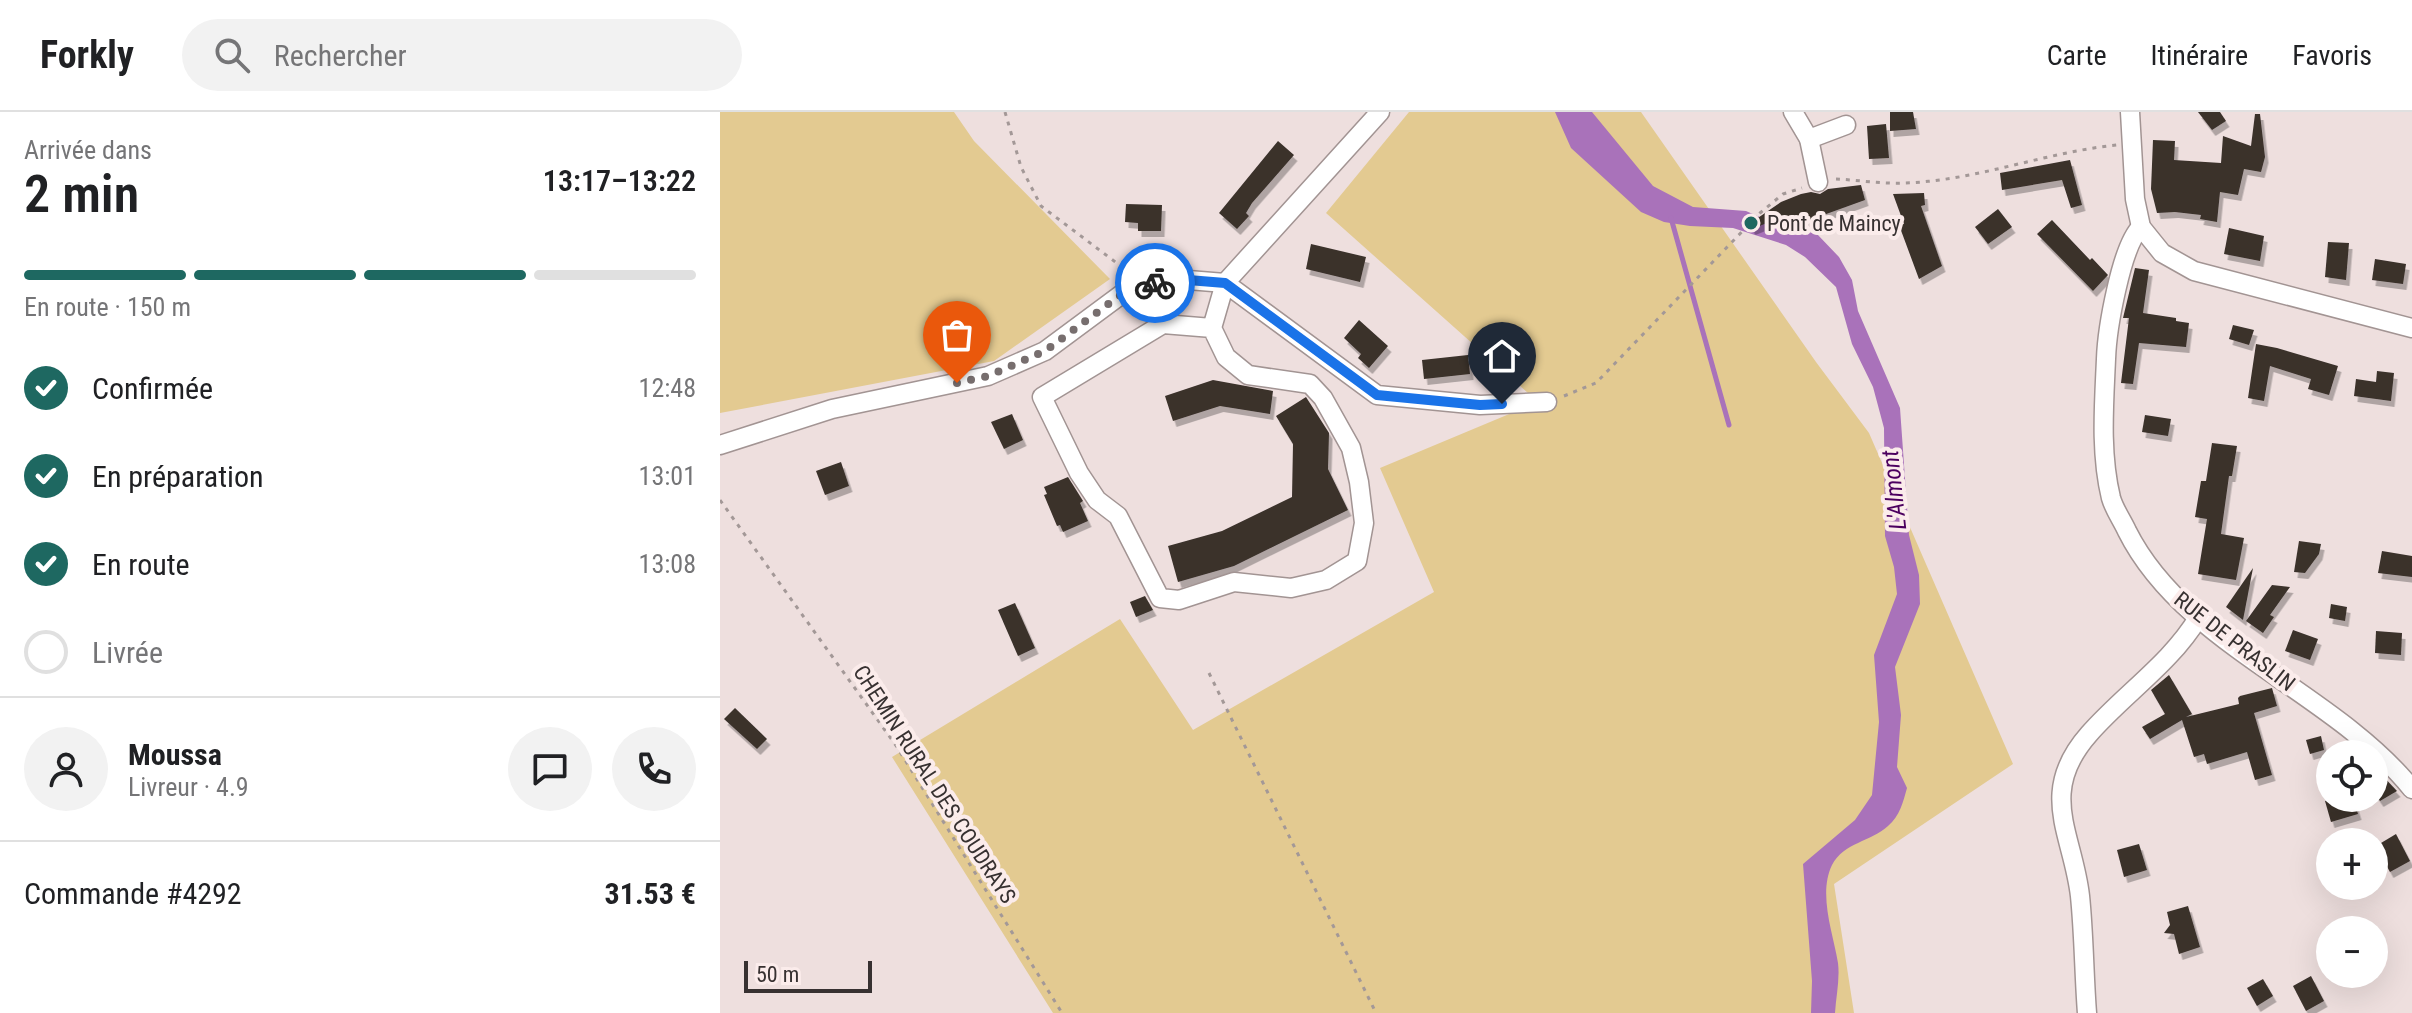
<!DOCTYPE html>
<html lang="fr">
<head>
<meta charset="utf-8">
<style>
  body { margin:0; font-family:"Roboto Condensed",sans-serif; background:#f2f2f2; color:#202124; height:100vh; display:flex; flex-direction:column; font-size:30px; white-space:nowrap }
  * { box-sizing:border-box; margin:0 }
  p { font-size:26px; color:#757577 }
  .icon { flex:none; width:44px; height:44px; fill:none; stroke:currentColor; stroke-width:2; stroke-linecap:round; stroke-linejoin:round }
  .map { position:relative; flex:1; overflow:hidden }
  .side { display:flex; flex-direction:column; background:#fff; width:720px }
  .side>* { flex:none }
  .controls { position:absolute; left:1596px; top:628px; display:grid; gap:16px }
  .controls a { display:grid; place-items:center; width:72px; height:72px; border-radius:50%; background:#fff; box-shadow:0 8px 32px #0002; font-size:40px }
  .scale { position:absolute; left:24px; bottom:20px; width:128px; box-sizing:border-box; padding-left:8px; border:4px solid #373131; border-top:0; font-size:22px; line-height:28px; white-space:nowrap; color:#373131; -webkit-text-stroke:6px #fbeceb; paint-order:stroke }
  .pin { position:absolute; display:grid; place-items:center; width:68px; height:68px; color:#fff; margin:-82px -34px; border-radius:50% 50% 50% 0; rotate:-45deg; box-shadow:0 0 8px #0007 }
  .pin .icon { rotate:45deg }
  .courier { position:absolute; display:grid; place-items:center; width:80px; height:80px; margin:-40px; border:6px solid #1a73e8; border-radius:50%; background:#fff; color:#222; box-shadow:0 2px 10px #0007 }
  .summary em { font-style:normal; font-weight:600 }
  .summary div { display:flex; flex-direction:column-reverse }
  .summary { display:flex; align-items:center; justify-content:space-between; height:136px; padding:0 24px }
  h1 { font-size:52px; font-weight:600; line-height:60px }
  .bar { display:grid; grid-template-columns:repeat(4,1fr); gap:12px 8px; align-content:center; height:96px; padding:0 24px }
  .bar i { height:10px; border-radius:6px; background:#e0e0e0 }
  .bar .active { background:#1e6861 }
  .bar p { grid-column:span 4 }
  .line { display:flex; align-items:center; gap:20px; padding:0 24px; border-top:2px solid #e0e0e0 }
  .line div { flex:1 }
  .round { display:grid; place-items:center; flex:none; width:84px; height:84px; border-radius:42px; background:#f2f2f2 }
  ol { padding:0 24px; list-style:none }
  li { display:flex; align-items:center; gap:24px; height:88px }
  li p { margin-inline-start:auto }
  li .icon { padding:8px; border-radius:50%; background:#1e6861; color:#fff; stroke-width:4 }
  li:last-child { color:#757577 }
  li i { width:44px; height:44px; border:4px solid #e0e0e0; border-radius:50% }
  header { display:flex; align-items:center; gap:48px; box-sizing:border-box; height:112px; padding:0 40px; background:#fff; border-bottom:2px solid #e0e0e0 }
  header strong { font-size:38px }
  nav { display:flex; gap:44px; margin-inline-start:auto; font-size:28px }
  .search { width:560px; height:72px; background:#f2f2f2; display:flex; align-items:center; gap:20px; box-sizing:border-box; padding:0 28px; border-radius:44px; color:#757577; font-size:30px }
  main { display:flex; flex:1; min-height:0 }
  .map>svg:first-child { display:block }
  .green { fill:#e3ca91 }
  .water { fill:#a972ba }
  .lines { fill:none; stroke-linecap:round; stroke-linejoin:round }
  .stream { stroke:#a972ba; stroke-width:5 }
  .building { fill:#3a312b; filter:url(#shadow) }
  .minor-casing { stroke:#a29493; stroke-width:21 }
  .path { stroke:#a39897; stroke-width:3; stroke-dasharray:4 6; stroke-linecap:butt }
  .minor { stroke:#fff; stroke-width:18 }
  .done { stroke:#776e6e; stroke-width:8; stroke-dasharray:0 14.4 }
  .route { stroke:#1a73e8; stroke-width:10 }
  .poi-dot { fill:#1e6861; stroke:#fbeceb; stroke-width:3 }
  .labels { text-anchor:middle; stroke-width:8; stroke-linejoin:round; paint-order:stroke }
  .poi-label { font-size:22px; fill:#373131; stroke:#fbeceb; text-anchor:start }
  .street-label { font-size:22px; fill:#373131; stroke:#fbeceb }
  .water-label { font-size:24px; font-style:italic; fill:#4c005f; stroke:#fbeceb }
</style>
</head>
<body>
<header>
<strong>Forkly</strong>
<div class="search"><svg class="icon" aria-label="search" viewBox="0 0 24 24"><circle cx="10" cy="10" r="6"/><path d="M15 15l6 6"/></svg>Rechercher</div>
<nav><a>Carte</a><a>Itinéraire</a><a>Favoris</a></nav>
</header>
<main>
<section class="side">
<div class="summary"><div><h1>2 min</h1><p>Arrivée dans</p></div><em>13:17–13:22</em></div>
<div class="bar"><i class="active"></i><i class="active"></i><i class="active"></i><i></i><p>En route · 150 m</p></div>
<ol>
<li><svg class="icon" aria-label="check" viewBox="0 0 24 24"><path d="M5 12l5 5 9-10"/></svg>Confirmée<p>12:48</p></li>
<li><svg class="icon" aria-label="check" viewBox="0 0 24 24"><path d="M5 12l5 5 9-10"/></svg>En préparation<p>13:01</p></li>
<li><svg class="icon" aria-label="check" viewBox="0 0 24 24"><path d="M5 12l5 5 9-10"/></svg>En route<p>13:08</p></li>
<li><i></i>Livrée</li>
</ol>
<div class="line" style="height:144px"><a class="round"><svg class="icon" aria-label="person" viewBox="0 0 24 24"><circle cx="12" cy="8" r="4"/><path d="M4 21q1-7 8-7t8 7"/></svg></a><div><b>Moussa</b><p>Livreur · 4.9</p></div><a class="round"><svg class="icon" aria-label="chat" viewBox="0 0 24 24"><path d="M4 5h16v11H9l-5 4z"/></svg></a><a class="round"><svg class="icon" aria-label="phone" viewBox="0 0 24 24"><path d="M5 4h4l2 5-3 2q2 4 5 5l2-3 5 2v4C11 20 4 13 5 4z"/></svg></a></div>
<div class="line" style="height:104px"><div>Commande #4292</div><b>31.53 €</b></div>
</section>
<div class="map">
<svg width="1692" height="901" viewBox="0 0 1692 901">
  <defs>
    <filter id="shadow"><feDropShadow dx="3.5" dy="6" stdDeviation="0" flood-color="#0004"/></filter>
  </defs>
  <rect width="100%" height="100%" fill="#eedfde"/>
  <g class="green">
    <path d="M0,0H234L254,29L390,167L274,249L0,301Z"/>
    <path d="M689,0H921L1096,250L1149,321L1293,652L1114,772L1134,901H333L172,645L400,507L473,618L714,480L660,356L818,290L606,101Z"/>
  </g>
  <path class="water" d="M835,0H872L933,74L973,95L1026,99L1058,113L1097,122L1119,145L1132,168L1138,199L1180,296L1189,423L1199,463L1200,492L1175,555L1181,603L1177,655L1187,676C1183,690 1180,704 1168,714C1151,730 1124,730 1112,753C1098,782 1113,821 1118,851C1120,867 1116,885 1115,901H1091L1092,869L1083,752L1135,708L1152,683L1159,610L1154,543L1177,482L1174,455L1165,424L1164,316L1153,275L1132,232L1116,175L1085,145L1066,133L1013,116L970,114L944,110L921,100L851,36Z"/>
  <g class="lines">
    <path class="stream" d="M951,106L1009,313"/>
  </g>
  <g class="building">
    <path d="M1170,0H1193L1196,17L1170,19Z"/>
    <path d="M1478,0H1500L1506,9L1492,18Z"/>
    <path d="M1535,2H1540L1545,45L1541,60L1524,57L1518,83L1500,80L1497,110L1480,107L1481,103L1455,100L1437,101L1431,77L1433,28L1455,29L1454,48L1501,51L1503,24L1531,34Z"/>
    <path d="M1166,12L1169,46L1149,47L1147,14Z"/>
    <path d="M558,29L574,43L532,91L526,101L529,104L517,117L499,101Z"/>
    <path d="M1350,48L1362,93L1351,96L1342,68L1282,78L1280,61Z"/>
    <path d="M1141,73L1145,88L1073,114L1062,105L1032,117L1029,112L1061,90L1081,82L1091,80L1100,82L1108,77Z"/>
    <path d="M1204,81L1205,93L1201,94L1222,154L1199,167L1179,113L1184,112L1173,82Z"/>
    <path d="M406,92L442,93L441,119H418V111L405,110Z"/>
    <path d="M1278,97L1292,115L1268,132L1255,115Z"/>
    <path d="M1332,108L1370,148L1372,146L1388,163L1373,179L1317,122Z"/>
    <path d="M1509,116L1544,124L1540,149L1504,142Z"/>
    <path d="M1608,130L1629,131L1626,168L1605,165Z"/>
    <path d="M591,132L646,145L640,170L586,157Z"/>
    <path d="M1655,147L1686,152L1683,172L1652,168Z"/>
    <path d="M1415,156L1429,158L1423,201L1456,206V209L1469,211L1466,235L1419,231L1413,272L1401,271L1409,206H1403Z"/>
    <path d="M639,208L668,234L649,256L638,246L641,242L624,226Z"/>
    <path d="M1513,213L1534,218L1529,233L1509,227Z"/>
    <path d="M1536,232L1557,236L1618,254L1609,283L1588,277L1591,267L1550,254L1544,289L1528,286Z"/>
    <path d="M748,243L750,262L704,267L702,248Z"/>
    <path d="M1657,259L1674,261L1671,289L1634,284L1636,267L1656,270Z"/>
    <path d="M493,268L553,279L550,302L500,294L453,309L445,284Z"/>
    <path d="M586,285L609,321L608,357L628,398L514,454L458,470L448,434L502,419L572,385L573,332L556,304Z"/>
    <path d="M292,302L303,328L284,337L271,310Z"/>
    <path d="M1425,303L1451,307L1448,324L1422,320Z"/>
    <path d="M1492,331L1517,334L1512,364H1509L1501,422L1524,426L1516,468L1478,462L1487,407L1475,405L1481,369H1486Z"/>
    <path d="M121,350L129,374L105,383L96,359Z"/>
    <path d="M348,365L363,389L360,391L368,409L343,420L340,413L337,414L324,383L327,382L324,375Z"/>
    <path d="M1579,429L1601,432L1599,442L1585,461L1574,460Z"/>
    <path d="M1662,439L1692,444V465L1658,461Z"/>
    <path d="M1533,456L1523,508L1506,495Z"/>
    <path d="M1552,473L1570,475L1550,503L1554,505L1543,521L1526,509Z"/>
    <path d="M425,484L433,498L416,505L410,490Z"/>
    <path d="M295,491L315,536L298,544L278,498Z"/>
    <path d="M1611,492L1627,495L1625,509L1609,506Z"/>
    <path d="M1573,518L1598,527L1590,548L1565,539Z"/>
    <path d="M1656,519L1682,521L1681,543L1655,541Z"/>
    <path d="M1449,563L1472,602L1466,605L1519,592L1518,586L1520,584L1552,576L1557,594L1534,601L1552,663L1535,668L1527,640L1487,652L1484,642L1474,645L1462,608L1430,627L1422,615L1445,602L1431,578Z"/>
    <path d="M15,596L47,627L37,637L4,607Z"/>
    <path d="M1601,624L1604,638L1590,642L1586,628Z"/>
    <path d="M1660,661L1677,679L1660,689L1654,680V665Z"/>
    <path d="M1615,686H1633L1638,702L1611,710L1605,689Z"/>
    <path d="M1676,722L1690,749L1670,760L1656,734Z"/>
    <path d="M1419,732L1427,758L1404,765L1397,738Z"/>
    <path d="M1468,794L1480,835L1459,842L1454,822L1444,821L1450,813L1447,800Z"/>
    <path d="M1591,864L1604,889L1586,899L1573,874Z"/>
    <path d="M1543,867L1553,884L1537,894L1527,876Z"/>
  </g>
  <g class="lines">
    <defs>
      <g id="minor">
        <path d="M1073,0L1089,27L1098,70"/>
        <path d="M1410,0L1415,87L1421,115L1442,141L1474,159L1692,216"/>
        <path d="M1089,27L1126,13"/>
        <path d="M1421,115C1401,134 1387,218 1386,247C1384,293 1380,341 1391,386C1394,397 1402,408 1407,419C1464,533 1613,579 1692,677"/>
        <path d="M505,171L657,283L760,293L827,290"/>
        <path d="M492,216L443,212L322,285L359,361L377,388L398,404L440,486L459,488L514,470L571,476L606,468L637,449L644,411L639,370L631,336L603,286L590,272L528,263L506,245L492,216L505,171L660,0"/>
        <path d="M0,333L112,297L268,264L325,239L410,176L456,167L505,171"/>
        <path d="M1367,901C1364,862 1364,823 1360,784C1353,722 1317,681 1369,622C1403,583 1451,551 1478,506"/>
      </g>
    </defs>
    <use href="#minor" class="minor-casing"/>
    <g class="path">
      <path d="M285,0L301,55L321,94L406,158"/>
      <path d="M1116,67C1138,68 1161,72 1184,71C1256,69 1325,40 1397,33"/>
      <path d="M844,284L876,271L1040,101L1063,82L1082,76"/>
      <path d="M0,388L177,635L342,901"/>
      <path d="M489,561L656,901"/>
    </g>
    <use href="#minor" class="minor"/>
  </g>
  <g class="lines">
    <path class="done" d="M237,271L268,264L325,239L410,176L435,171"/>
    <path class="route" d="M435,171L456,167L505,171L657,283L760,293L782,292"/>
  </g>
  <circle class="poi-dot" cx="1031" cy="111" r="8"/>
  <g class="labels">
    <g class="poi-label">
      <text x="1047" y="119">Pont de Maincy</text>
    </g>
    <g class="street-label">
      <text transform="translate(1515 529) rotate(38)" y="8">RUE DE PRASLIN</text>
      <text transform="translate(215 672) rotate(57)" y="8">CHEMIN RURAL DES COUDRAYS</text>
    </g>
    <g class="water-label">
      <text transform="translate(1174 378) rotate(-96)" y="8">L'Almont</text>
    </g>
  </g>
</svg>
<div class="controls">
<a><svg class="icon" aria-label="locate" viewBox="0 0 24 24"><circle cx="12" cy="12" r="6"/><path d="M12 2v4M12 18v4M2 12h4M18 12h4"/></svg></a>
<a>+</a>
<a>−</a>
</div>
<div class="scale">50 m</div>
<div class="pin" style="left:237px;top:271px;background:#ea580c"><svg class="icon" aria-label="bag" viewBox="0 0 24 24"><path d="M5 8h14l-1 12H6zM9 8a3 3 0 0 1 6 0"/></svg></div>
<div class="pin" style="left:782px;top:292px;background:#1f2937"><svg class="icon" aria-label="home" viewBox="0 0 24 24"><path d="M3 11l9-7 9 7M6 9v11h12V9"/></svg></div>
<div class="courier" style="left:435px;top:171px"><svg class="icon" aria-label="bike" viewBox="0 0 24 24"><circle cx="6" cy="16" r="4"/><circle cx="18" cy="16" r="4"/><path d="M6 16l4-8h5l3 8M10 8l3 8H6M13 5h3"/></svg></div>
</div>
</main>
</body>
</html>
